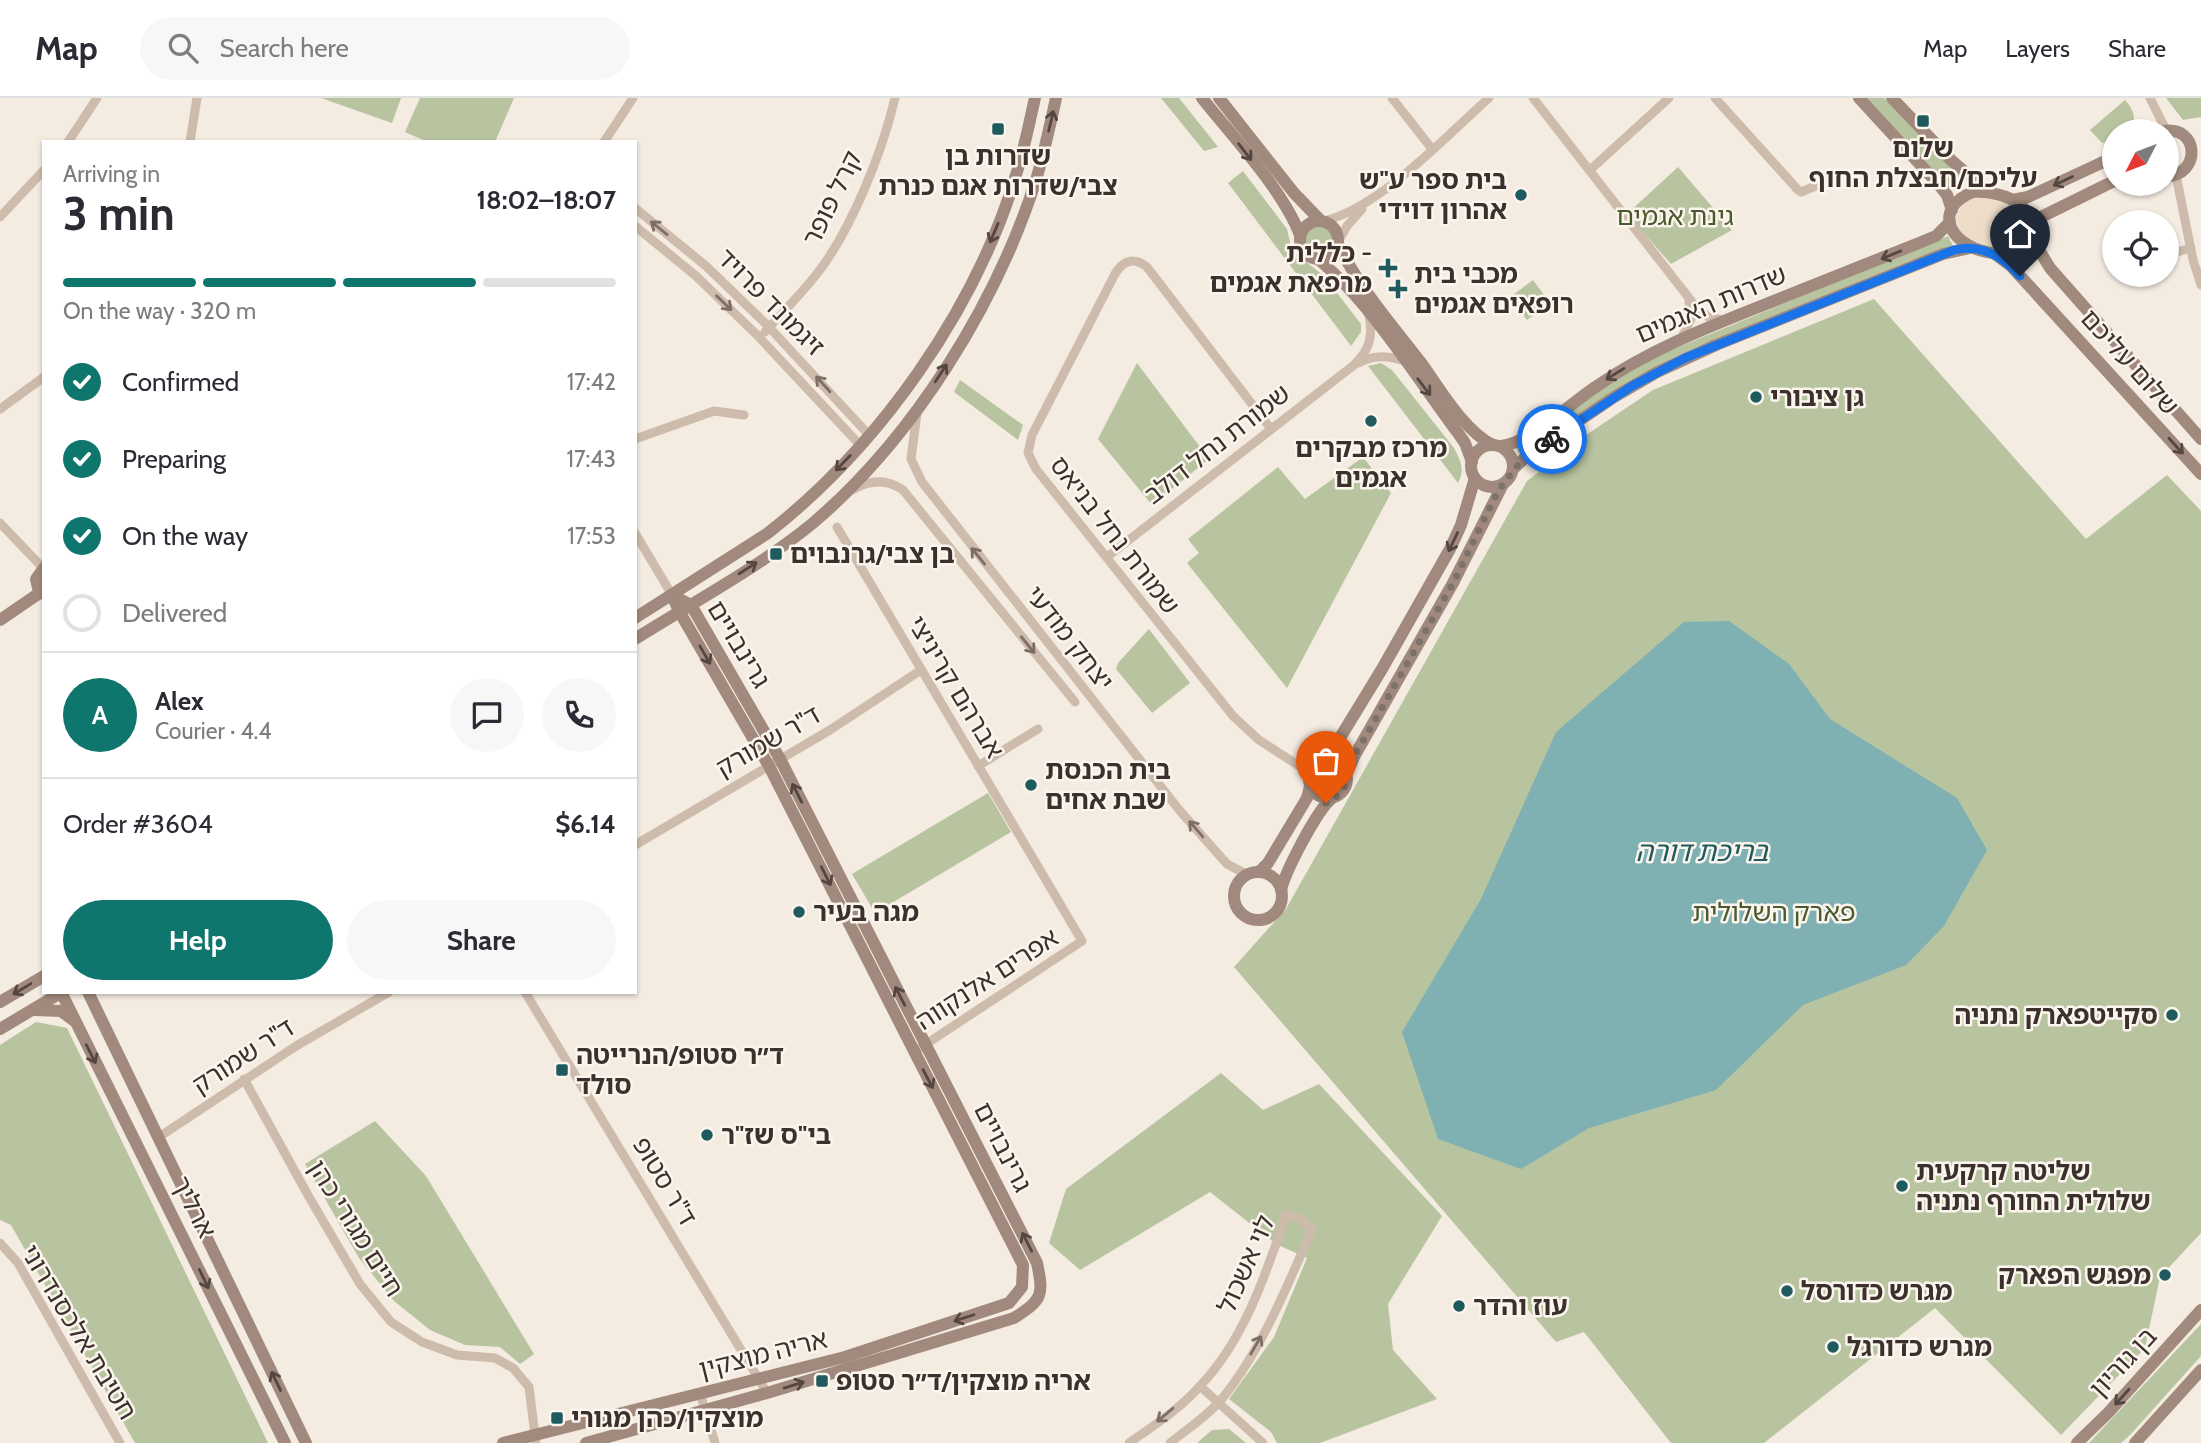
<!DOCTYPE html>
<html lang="en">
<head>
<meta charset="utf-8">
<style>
  body { margin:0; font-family:Cabin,"Noto Sans Hebrew",sans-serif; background:#f7f7f7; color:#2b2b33; height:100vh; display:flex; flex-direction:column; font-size:26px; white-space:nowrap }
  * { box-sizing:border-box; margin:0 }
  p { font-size:23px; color:#7c7c81 }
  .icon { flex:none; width:38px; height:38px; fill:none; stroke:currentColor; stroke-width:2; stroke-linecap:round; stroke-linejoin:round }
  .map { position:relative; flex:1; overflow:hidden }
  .sheet { position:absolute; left:42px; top:42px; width:595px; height:854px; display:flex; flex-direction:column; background:#fff; border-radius:0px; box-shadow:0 2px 5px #0004 }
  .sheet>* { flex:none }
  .needle { width:46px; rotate:228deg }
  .buttons { position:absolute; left:2102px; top:21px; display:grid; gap:14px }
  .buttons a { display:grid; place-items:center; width:77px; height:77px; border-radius:50%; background:#fff; box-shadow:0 2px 5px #0004; font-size:35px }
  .pin { position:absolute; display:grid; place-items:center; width:60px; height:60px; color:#fff; margin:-72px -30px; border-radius:50% 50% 50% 0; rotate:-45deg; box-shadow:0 0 7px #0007 }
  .pin .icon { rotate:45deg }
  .courier { position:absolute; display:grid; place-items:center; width:70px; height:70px; margin:-35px; border:5px solid #1a73e8; border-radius:50%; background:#fff; color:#222; box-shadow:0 2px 9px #0007 }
  .head em { font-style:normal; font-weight:800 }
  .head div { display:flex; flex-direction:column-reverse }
  .head { display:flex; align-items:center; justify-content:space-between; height:119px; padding:0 21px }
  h1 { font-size:46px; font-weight:800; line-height:52px }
  .bar { display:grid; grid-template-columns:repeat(4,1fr); gap:10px 7px; align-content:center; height:84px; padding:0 21px }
  .bar i { height:9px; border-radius:5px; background:#e1e1e2 }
  .bar .selected { background:#0f766e }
  .bar p { grid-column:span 4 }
  .line { display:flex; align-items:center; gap:18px; padding:0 21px; border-top:2px solid #e1e1e2 }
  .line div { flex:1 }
  .round { display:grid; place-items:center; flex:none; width:74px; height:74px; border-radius:37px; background:#f7f7f7 }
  ol { padding:0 21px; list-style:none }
  li { display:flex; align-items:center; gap:21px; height:77px }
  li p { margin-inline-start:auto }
  li .icon { padding:7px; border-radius:50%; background:#0f766e; color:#fff; stroke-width:4 }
  li:last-child { color:#7c7c81 }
  li i { width:38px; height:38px; border:4px solid #e1e1e2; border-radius:50% }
  .cta { display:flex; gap:14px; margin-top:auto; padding:14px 21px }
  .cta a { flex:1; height:80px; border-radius:42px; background:#0f766e; color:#fff; font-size:28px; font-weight:800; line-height:80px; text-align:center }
  .cta a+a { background:#f7f7f7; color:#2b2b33 }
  header { display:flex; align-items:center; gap:42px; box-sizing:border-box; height:98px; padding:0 35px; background:#fff; border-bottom:2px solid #e1e1e2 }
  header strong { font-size:33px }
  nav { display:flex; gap:38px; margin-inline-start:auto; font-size:24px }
  .search { width:490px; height:63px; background:#f7f7f7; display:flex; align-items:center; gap:18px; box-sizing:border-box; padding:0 24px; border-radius:38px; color:#7c7c81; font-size:26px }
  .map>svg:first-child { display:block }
  .green { fill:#b8c4a0 }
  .plaza { fill:#ecdcc8 }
  .water { fill:#7fb0b2 }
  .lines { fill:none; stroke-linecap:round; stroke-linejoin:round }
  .street { stroke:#cdbbac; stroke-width:9 }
  .secondary { stroke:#a18a7d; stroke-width:12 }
  .oneway { stroke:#544640 }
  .oneway2 { stroke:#7d6f65 }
  .done { stroke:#7c716b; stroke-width:7; stroke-dasharray:0 12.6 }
  .route { stroke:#1a73e8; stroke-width:9 }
  .poi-dot { fill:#1f5a5e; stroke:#fbf5ee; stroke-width:2.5 }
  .labels { text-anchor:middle; stroke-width:5; stroke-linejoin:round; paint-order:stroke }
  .poi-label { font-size:26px; font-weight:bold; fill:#3b302b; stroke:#fbf5ee; text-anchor:start }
  .street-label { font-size:26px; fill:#3b302b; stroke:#fbf5ee }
  .park-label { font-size:26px; fill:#4a5a2e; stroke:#fbf5ee }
  .water-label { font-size:28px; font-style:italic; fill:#1f5a5e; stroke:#fbf5ee }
</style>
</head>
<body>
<header>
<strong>Map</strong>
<div class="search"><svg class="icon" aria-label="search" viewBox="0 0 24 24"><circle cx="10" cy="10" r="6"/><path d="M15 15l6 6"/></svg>Search here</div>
<nav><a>Map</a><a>Layers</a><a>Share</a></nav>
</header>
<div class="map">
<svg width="2201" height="1345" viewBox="0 0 2201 1345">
  <rect width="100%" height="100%" fill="#f4ebe1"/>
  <g class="green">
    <path d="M321,0H401L392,25Z"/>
    <path d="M420,0H514L495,44H428L405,34Z"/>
    <path d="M1161,0H1179L1218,49L1204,53Z"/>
    <path d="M1867,0H1884L1934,53L1963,79L1948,91Z"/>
    <path d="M2166,0H2201V19L2183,22Z"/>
    <path d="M2125,2C2134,12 2136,19 2132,32L2114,33V43L2102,45L2090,32Z"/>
    <path d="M1678,69L1732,132L1671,166L1627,116Z"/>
    <path d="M1243,73L1287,131L1291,149L1296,156L1323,177L1361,226V234L1351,248L1228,85Z"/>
    <circle cx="1320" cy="141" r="15"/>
    <path d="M1948,138L1953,148L1911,162L1704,246L1655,268L1611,294L1520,356L1516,350L1604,289L1659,257Z"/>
    <path d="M1533,182L1550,205L1527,222L1510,199Z"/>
    <path d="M1874,201L2086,441L2167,377L2201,413V1135L2160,1179L2145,1250L2061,1337L1935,1210L1764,1345H1671L1584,1234L1556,1244L1234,869L1286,811L1527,383L1589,335L1653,292Z"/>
    <path d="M1137,265L1209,361L1152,407L1098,341Z"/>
    <path d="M1381,265L1392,272L1454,350C1461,363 1465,372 1458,385L1368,268Z"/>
    <path d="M960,282L1023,327L1018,342L954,294Z"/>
    <path d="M1363,359L1391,395L1287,590L1187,465L1199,455L1188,441L1278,369L1305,401Z"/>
    <path d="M1149,531L1190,585L1152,615L1116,571L1118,565Z"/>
    <path d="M988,695L1011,734L875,815L852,776Z"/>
    <path d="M36,924L67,930L268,1345H135L11,1127L0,1122V947Z"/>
    <path d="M1221,975L1263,1012L1319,986L1442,1118L1388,1206L1393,1252L1437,1301L1320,1345H1277L1271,1334L1229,1301L1274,1239L1307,1160L1276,1146L1210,1094L1080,1172L1049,1145L1066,1091Z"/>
    <path d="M375,1023L426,1078L534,1256L520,1266L500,1249L465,1247L430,1232L394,1203L359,1160L305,1066Z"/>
    <path d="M2201,1226V1258L2130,1337L2121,1345H2089Z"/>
    <path d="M1229,1331L1246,1345H1197L1212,1332Z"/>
  </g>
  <path class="plaza" d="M1981,99L2005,105L2020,114L2025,129L2024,135L2017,145L2006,151L1995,150L1968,142L1960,134L1956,121L1960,109L1966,103Z"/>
  <path class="water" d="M1729,523L1789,566L1830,621L1957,700L1987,752L1944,828L1906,867L1803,907L1716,992L1589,1030L1521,1071L1438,1041L1402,934L1481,801L1556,634L1684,524Z"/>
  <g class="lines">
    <g class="street">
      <path d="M1392,0L1432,51"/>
      <path d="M1533,0L1696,209L1708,219L1723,222"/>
      <path d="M1715,0L1798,92L1801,94L1818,87"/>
      <path d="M2150,0L2166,32"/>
      <path d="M68,44L97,0"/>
      <path d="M190,44L197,0"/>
      <path d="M604,44L633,0"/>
      <path d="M1590,72L1669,0"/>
      <path d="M2176,77L2193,162L2201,187"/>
      <path d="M635,110L706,168L767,227L869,337"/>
      <path d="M0,119L44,72"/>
      <path d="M1324,123C1381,109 1445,39 1489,0"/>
      <path d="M635,128L696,178L757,237L860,347"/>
      <path d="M1339,142L1347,128L1362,111"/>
      <path d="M2166,157L2191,150"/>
      <path d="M765,234C782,215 800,197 816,177C851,133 882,55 895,0"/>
      <path d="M1682,239L1692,219L1689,204"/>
      <path d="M1358,265C1375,256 1388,258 1405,263"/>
      <path d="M0,311L44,279"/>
      <path d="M917,315L911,361L922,384L1180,713L1227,766L1246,776"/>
      <path d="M1271,331L1147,169C1134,159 1123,162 1115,176L1032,337L1028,355L1036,371L1233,618L1259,642L1310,675"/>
      <path d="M635,341L714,313L744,317"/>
      <path d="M854,391C870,382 887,381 903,392L1075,604"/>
      <path d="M0,425L43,470"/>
      <path d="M837,429L1082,843L914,954"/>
      <path d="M635,435L672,497"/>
      <path d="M1107,459L1354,267C1370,251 1373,239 1369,217"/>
      <path d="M978,668L1038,631"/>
      <path d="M635,747L830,632L921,572"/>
      <path d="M525,894L767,1295"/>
      <path d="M244,981L309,1099L360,1186L391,1224L422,1244L457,1257L495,1260L513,1270L529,1289L536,1345"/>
      <path d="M159,1039L296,948L389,894"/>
      <path d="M0,1145L18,1165L120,1345"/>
      <path d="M1200,1288L1263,1345"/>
      <path d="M700,1295L715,1345"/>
      <path d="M1129,1345C1153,1328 1181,1310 1200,1288C1244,1242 1266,1176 1286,1117L1301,1121L1312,1131C1288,1187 1259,1257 1220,1303C1206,1319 1186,1332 1170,1345"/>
    </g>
    <g class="secondary">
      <path d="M1202,0C1233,39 1283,92 1300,137"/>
      <path d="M1219,0L1294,95L1320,122"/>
      <path d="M1859,0L1940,88L1947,97L1952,112"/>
      <path d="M1892,0L1951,62L1988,94"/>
      <path d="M2163,33C2200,27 2201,78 2166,78"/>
      <path d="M1973,94C1987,93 2008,97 2019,106C2038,119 2033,145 2013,154C2005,158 1995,156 1987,154C1949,147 1932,110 1973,94Z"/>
      <path d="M2012,102L2028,99L2114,59"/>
      <circle cx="1319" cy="142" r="19"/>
      <path d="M2031,130L2041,119L2114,83"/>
      <path d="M2030,137L2050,170L2201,341"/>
      <path d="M1338,146C1359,190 1393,228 1422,266C1440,291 1465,334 1493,347"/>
      <path d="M1995,156L2011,168L2201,376"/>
      <path d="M1318,161C1371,205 1416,279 1458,335L1465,345L1472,364"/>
      <circle cx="1492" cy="368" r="21"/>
      <path d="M1501,348C1528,346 1570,306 1594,290C1645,254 1703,231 1761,208C1814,187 1867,166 1919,145L1936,138L1950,124"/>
      <path d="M1513,371L1527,358L1614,299L1657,274L1716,247L1943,156L1970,150"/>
      <path d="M44,470L36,481L38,490L44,496"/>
      <path d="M635,520L768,435C879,348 975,213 1016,77C1024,52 1029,26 1035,0"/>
      <path d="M0,522L41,494"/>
      <path d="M635,541C692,505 761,468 813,425C913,340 996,207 1036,82C1044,55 1050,28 1056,0"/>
      <circle cx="1328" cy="681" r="19"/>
      <path d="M1322,663L1335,648L1382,571L1450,451L1461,427L1475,380"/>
      <path d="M1346,677L1355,657L1453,485L1503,386"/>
      <path d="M1259,774L1268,765L1307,700L1310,688"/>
      <circle cx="1258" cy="798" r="24"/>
      <path d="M1281,792C1286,772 1317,712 1332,700"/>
      <path d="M61,894L285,1345"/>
      <path d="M88,894L306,1345"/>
      <path d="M0,904L44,878"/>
      <path d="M34,912L61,913L73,922"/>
      <path d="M0,931L62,894"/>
      <path d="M503,1345L845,1259L1009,1205L1022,1189L1023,1167L769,668L679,513L672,497"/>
      <path d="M586,1345L767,1295L1014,1220C1042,1202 1044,1198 1037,1165L780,661L691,507L672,497"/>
      <path d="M2077,1345L2108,1315L2201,1212"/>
      <path d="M2135,1345L2201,1272"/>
    </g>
  </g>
  <defs><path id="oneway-shaft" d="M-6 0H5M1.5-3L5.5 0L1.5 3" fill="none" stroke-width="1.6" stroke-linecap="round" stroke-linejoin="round" transform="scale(1.75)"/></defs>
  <g class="oneway">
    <use href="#oneway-shaft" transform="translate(1051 23) rotate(-77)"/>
    <use href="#oneway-shaft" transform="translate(1245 54) rotate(52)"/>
    <use href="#oneway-shaft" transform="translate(2063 83) rotate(155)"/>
    <use href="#oneway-shaft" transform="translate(994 135) rotate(113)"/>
    <use href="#oneway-shaft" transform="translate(1891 157) rotate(158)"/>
    <use href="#oneway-shaft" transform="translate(941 275) rotate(-57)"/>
    <use href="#oneway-shaft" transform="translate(1615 276) rotate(148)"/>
    <use href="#oneway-shaft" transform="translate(1424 289) rotate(53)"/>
    <use href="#oneway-shaft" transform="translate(2176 348) rotate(48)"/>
    <use href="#oneway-shaft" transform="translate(843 365) rotate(134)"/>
    <use href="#oneway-shaft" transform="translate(1453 444) rotate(116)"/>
    <use href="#oneway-shaft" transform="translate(748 470) rotate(-33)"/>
    <use href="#oneway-shaft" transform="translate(705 557) rotate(60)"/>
    <use href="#oneway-shaft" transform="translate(797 695) rotate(-117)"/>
    <use href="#oneway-shaft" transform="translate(826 778) rotate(63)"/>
    <use href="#oneway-shaft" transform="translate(22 891) rotate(149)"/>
    <use href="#oneway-shaft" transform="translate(900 898) rotate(-117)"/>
    <use href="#oneway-shaft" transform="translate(91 956) rotate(63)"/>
    <use href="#oneway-shaft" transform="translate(928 981) rotate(62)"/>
    <use href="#oneway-shaft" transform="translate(1027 1144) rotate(-117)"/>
    <use href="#oneway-shaft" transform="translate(204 1181) rotate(64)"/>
    <use href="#oneway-shaft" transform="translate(964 1220) rotate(162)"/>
    <use href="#oneway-shaft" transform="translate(276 1283) rotate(-116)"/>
    <use href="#oneway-shaft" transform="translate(794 1287) rotate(-17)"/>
    <use href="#oneway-shaft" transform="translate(2122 1299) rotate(132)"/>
  </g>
  <g class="oneway2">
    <use href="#oneway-shaft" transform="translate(659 130) rotate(-141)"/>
    <use href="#oneway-shaft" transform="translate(724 205) rotate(44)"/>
    <use href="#oneway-shaft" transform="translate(823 286) rotate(-132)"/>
    <use href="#oneway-shaft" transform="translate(978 458) rotate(-129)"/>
    <use href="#oneway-shaft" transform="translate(1028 547) rotate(51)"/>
    <use href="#oneway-shaft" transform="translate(1196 731) rotate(-131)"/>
    <use href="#oneway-shaft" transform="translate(1256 1247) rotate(-60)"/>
    <use href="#oneway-shaft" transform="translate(1165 1317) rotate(140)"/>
  </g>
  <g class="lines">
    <path class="done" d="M1326,705C1331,701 1336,700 1341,695C1346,690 1350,668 1355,657L1453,485L1498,393L1521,363L1552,341"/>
    <path class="route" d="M1552,341L1632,288L1685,260L1954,152C1981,145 2003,159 2020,178"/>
  </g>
  <g class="poi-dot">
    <rect x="1916" y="16" width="14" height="14" rx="3.5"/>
    <rect x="991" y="24" width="14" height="14" rx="3.5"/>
    <circle cx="1521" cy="97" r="7"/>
    <path d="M1384.5 159.5h7v7h7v7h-7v7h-7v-7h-7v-7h7z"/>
    <path d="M1394.5 180.5h7v7h7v7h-7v7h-7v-7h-7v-7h7z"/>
    <circle cx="1756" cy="299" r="7"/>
    <circle cx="1371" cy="323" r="7"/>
    <rect x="769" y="449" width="14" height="14" rx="3.5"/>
    <circle cx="1031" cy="687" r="7"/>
    <circle cx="799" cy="814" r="7"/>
    <circle cx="2172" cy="917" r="7"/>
    <rect x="555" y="965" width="14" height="14" rx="3.5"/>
    <circle cx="707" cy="1037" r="7"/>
    <circle cx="1902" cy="1088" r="7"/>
    <circle cx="2165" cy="1177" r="7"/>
    <circle cx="1787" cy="1193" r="7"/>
    <circle cx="1459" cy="1208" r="7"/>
    <circle cx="1833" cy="1249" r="7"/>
    <rect x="815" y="1276" width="14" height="14" rx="3.5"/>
    <rect x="550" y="1313" width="14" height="14" rx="3.5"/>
  </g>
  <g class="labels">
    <g class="poi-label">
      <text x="1923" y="59" text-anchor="middle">שלום<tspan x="1923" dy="30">עליכם/חבצלת החוף</tspan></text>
      <text x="998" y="67" text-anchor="middle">שדרות בן<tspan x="998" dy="30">צבי/שדרות אגם כנרת</tspan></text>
      <text x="1507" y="91" text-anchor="end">בית ספר ע"ש<tspan x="1507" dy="30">אהרון דוידי</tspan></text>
      <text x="1372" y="164" text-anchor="end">כללית -<tspan x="1372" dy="30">מרפאת אגמים</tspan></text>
      <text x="1414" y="185">מכבי בית<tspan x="1414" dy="30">רופאים אגמים</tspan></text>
      <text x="1770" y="308">גן ציבורי</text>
      <text x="1371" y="359" text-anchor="middle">מרכז מבקרים<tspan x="1371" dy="30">אגמים</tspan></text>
      <text x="790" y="465">בן צבי/גרנבוים</text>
      <text x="1045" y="681">בית הכנסת<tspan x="1045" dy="30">שבת אחים</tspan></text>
      <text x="813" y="823">מגה בעיר</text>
      <text x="2158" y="926" text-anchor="end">סקייטפארק נתניה</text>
      <text x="576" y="966">ד״ר סטופ/הנרייטה<tspan x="576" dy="30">סולד</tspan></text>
      <text x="721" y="1046">בי"ס שז"ר</text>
      <text x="1916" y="1082">שליטה קרקעית<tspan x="1916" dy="30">שלולית החורף נתניה</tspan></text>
      <text x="2151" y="1186" text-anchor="end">מפגש הפארק</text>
      <text x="1801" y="1202">מגרש כדורסל</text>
      <text x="1473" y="1217">עוז והדר</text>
      <text x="1847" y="1258">מגרש כדורגל</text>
      <text x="836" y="1292">אריה מוצקין/ד״ר סטופ</text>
      <text x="571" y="1329">מוצקין/כהן מגורי</text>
    </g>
    <g class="street-label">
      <text transform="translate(832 100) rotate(-64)" y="9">קרל פופר</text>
      <text transform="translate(771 204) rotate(45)" y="9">זיגמונד פרויד</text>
      <text transform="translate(1711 206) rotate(-23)" y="9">שדרות האגמים</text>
      <text transform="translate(2130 264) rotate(48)" y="9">שלום עליכם</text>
      <text transform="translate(1217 346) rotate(-38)" y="9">שמורת נחל דולב</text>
      <text transform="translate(1115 437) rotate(52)" y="9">שמורת נחל בניאס</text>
      <text transform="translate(1070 540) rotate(52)" y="9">יצחק מודעי</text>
      <text transform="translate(739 546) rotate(59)" y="9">גרינבויים</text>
      <text transform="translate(956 589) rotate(59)" y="9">אברהם קריניצי</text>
      <text transform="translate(768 643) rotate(-30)" y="9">ד"ר שמורק</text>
      <text transform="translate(987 881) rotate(-33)" y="9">אפרים אלנקווה</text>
      <text transform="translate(243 958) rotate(-33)" y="9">ד"ר שמורק</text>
      <text transform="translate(1003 1049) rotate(63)" y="9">גרינבויים</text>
      <text transform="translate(665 1083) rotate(59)" y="9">ד"ר סטופ</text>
      <text transform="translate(194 1109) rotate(63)" y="9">ארליך</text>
      <text transform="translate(356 1130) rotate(58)" y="9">חיים מגורי כהן</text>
      <text transform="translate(1246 1166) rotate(-66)" y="9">לוי אשכול</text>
      <text transform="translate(79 1234) rotate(59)" y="9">חטיבת אלכסנדרוני</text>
      <text transform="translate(763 1256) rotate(-14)" y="9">אריה מוצקין</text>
      <text transform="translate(2123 1264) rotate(-47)" y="9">בן גוריון</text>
    </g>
    <g class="park-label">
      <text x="1675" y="127">גינת אגמים</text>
      <text x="1774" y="823">פארק השלולית</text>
    </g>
    <g class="water-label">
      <text x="1702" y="763">בריכת דורה</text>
    </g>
  </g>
</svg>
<div class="buttons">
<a><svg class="needle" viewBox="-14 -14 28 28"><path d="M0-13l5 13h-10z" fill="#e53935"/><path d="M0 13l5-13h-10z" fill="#7c7c81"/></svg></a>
<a><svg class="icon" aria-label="locate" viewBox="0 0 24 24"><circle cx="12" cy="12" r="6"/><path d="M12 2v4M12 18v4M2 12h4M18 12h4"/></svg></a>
</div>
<div class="pin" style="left:1326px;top:705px;background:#ea580c"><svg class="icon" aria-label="bag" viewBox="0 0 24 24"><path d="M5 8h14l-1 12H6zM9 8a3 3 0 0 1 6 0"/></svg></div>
<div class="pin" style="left:2020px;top:178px;background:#1f2937"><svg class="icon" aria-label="home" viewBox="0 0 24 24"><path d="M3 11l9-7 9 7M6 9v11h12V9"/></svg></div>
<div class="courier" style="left:1552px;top:341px"><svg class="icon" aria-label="bike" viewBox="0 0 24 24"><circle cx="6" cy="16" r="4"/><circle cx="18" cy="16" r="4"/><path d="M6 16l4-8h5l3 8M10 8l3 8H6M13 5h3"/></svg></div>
<section class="sheet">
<div class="head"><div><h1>3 min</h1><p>Arriving in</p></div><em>18:02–18:07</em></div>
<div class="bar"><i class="selected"></i><i class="selected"></i><i class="selected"></i><i></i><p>On the way · 320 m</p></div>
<ol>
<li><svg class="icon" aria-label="check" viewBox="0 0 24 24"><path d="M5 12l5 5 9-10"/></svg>Confirmed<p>17:42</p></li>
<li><svg class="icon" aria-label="check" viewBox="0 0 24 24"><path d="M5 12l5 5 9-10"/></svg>Preparing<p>17:43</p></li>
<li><svg class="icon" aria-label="check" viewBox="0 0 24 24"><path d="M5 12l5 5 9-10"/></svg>On the way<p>17:53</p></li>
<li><i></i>Delivered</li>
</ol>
<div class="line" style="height:126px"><b class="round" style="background:#0f766e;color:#fff">A</b><div><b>Alex</b><p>Courier · 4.4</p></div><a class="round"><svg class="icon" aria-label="chat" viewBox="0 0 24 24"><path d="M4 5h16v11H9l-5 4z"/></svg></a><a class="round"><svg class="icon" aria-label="phone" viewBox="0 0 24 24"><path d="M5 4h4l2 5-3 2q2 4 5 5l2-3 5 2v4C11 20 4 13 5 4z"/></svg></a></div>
<div class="line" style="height:91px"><div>Order #3604</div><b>$6.14</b></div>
<div class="cta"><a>Help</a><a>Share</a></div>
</section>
</div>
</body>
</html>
